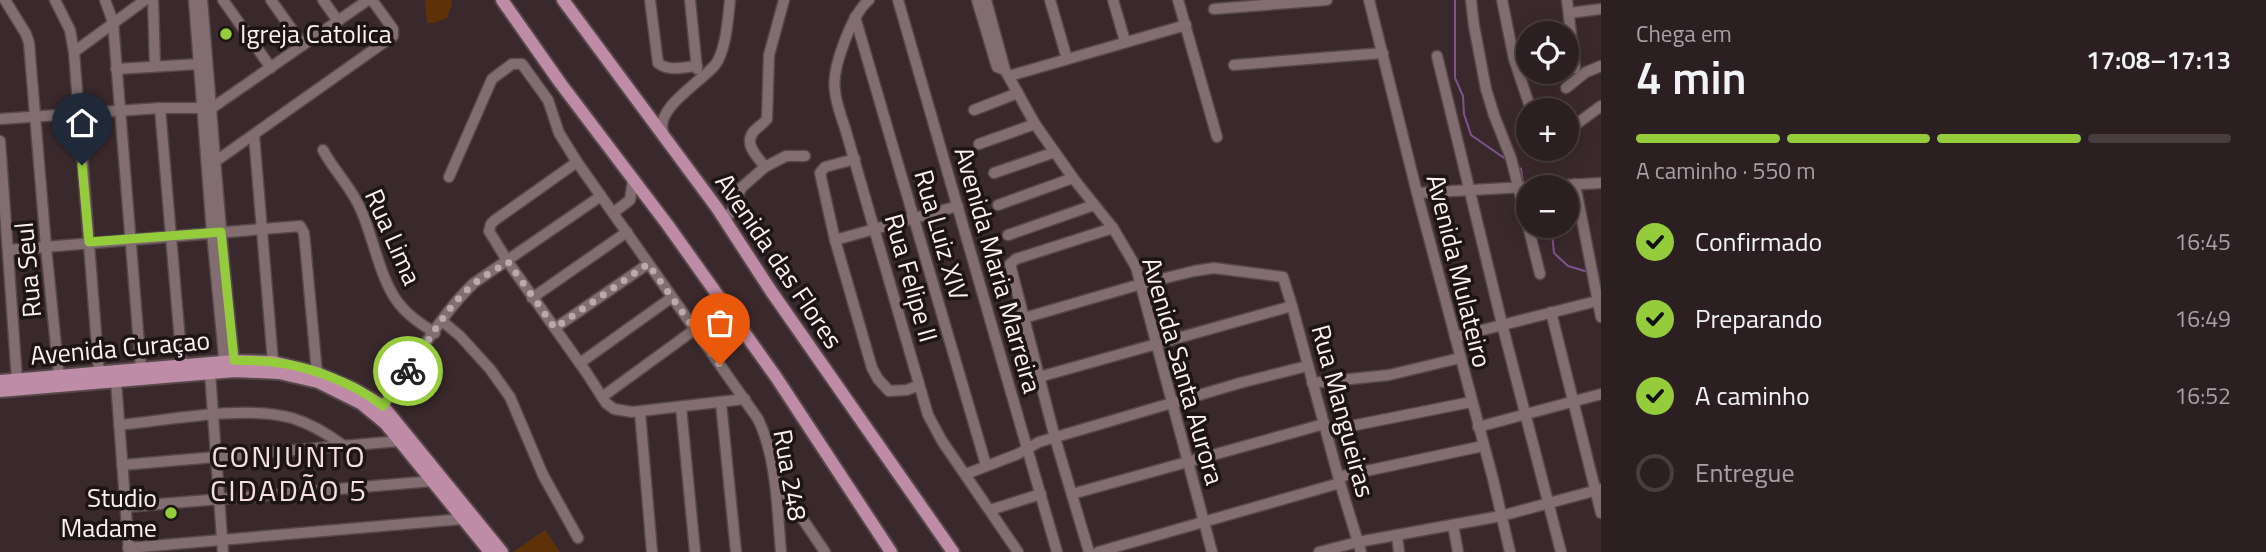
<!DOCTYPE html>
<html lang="pt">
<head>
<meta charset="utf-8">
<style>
  body { margin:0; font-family:"Titillium Web",sans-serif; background:#382c2e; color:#f1f3f6; height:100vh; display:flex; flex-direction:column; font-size:26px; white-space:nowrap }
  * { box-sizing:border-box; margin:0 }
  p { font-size:23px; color:#a6a2a5 }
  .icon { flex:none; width:38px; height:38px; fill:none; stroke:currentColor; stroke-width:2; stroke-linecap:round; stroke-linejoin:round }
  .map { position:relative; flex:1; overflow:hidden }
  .details { display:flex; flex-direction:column; background:#2c1f21; width:665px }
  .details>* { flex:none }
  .buttons { position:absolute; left:1516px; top:21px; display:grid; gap:14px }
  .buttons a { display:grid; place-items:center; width:63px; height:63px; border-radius:50%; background:#2c1f21; box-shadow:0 4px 18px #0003,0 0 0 2px #483d3f; font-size:35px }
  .pin { position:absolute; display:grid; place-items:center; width:60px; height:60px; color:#fff; margin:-72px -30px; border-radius:50% 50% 50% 0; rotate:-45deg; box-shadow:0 0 7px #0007 }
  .pin .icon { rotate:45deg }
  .courier { position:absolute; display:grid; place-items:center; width:70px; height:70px; margin:-35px; border:5px solid #94cc3c; border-radius:50%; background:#fff; color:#222; box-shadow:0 2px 9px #0007 }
  .overview em { font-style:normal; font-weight:600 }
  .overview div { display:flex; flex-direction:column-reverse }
  .overview { display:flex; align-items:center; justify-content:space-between; height:119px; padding:0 35px }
  h1 { font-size:46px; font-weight:600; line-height:52px }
  .bar { display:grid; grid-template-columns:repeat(4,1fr); gap:10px 7px; align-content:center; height:84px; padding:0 35px }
  .bar i { height:9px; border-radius:5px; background:#483d3f }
  .bar .active { background:#94cc3c }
  .bar p { grid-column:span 4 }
  ol { padding:0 35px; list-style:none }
  li { display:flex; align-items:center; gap:21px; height:77px }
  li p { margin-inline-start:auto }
  li .icon { padding:7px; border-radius:50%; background:#94cc3c; color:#111; stroke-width:4 }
  li:last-child { color:#a6a2a5 }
  li i { width:38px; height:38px; border:4px solid #483d3f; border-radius:50% }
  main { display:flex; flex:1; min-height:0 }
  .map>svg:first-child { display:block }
  .green { fill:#5f3109 }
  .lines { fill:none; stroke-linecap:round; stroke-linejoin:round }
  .stream { stroke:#80538e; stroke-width:2 }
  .minor-casing { stroke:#564749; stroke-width:13 }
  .major-casing { stroke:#564749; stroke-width:16 }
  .minor { stroke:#826e71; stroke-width:10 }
  .major { stroke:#bf8ca7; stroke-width:12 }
  .done { stroke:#b8aaad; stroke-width:7; stroke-dasharray:0 12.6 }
  .route { stroke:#94cc3c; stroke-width:9 }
  .poi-dot { fill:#94cc3c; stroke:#1c1415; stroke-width:2.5 }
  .labels { text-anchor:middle; stroke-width:7; stroke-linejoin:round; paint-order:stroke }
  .poi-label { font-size:26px; fill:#fcf0f2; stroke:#1c1415; text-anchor:start }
  .street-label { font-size:26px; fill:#fcf0f2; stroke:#1c1415 }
  .quarter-label { font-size:30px; letter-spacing:2px; fill:#f5dde1; stroke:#1c1415 }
</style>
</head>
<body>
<main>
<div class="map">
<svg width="1601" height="552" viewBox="0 0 1601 552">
  <rect width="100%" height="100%" fill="#3a292c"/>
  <g class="green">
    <path d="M425,0H451L452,4L447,18L434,23H427Z"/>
    <path d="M545,530L560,552H513Z"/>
  </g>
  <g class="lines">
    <g class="stream">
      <path d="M1455,0V78L1463,96L1464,114L1471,135L1507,160"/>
      <path d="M1517,166L1521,169L1523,183"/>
      <path d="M1547,226L1552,233L1554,253L1568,266L1588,272"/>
    </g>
    <defs>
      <g id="minor">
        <path d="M5,0L26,34L29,43L46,247L59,376"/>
        <path d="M55,0L70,30L74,52L99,372"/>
        <path d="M105,0L113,22L141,369"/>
        <path d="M153,0L155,66"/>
        <path d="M194,0L212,233L225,367"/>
        <path d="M202,0C213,122 220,245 235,367"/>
        <path d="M223,0L271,68"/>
        <path d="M271,0L303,45"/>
        <path d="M323,0L338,21"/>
        <path d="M650,0L658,63C669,72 684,67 697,66"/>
        <path d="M690,0L697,69"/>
        <path d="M869,0C852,14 831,69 835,91C836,103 841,116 845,128L928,415L942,441L1018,552"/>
        <path d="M898,0L1057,552"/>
        <path d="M977,0L997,67L1005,70"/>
        <path d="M986,0L1005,70L1035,124L1073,178L1113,228L1136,267L1212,552"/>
        <path d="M1050,0L1067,59"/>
        <path d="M1113,0L1125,41"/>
        <path d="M1178,0L1217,137"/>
        <path d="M1369,0L1417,193L1493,479L1510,552"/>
        <path d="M1471,0L1474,26L1486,89L1494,115L1511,158L1540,274"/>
        <path d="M1502,0L1514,59L1531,110"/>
        <path d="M1567,0L1575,68"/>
        <path d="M1214,9L1327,0"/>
        <path d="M1569,13L1601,9"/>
        <path d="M855,17L986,465"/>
        <path d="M74,52L145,0"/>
        <path d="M1437,56L1502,324L1561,552"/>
        <path d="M1234,65L1383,53"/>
        <path d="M116,69L199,64"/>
        <path d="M1009,76L1186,25"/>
        <path d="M1566,88L1586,72L1601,66"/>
        <path d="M160,108L182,365"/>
        <path d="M974,110L1018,93"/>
        <path d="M0,119L160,108H212L368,0"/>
        <path d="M1571,128L1601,106"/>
        <path d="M663,132C655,108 701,82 715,65C726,51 728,18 730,0"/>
        <path d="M254,135L273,362"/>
        <path d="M0,141L17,380"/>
        <path d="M979,144L1035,124"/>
        <path d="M323,150C334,171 352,188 361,210C373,237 380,278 397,301C407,315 421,324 435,333"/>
        <path d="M855,159L825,167L820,173L835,240L872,368L878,379L889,391L907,390L919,385"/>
        <path d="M216,161L393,36V29L372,0"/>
        <path d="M577,162L495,220L491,224L489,231L508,262L586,372L606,403L614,409L632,412L745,399"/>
        <path d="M765,167C757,156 743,144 754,131C758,127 763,124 767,119L769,55L784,0"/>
        <path d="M994,173L1055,152"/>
        <path d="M449,177L492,79L512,64H522L548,100L559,133L577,162L758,419C777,459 777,508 781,552"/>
        <path d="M1575,184L1601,317"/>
        <path d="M1417,193L1601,183"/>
        <path d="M998,205L1073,178"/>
        <path d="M614,212L630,200L633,180"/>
        <path d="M723,218L732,212L741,188L765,167L786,156H805"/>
        <path d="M1008,235L1094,205"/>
        <path d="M835,240L958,206"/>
        <path d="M8,250L300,226L304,233L317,373"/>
        <path d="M532,298L627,232"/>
        <path d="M1551,312L1601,513"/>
        <path d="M1024,318L1141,284L1194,271L1214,268L1283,277L1292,306L1340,483L1361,552"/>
        <path d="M442,321L460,336L490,369L510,397L543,475L578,538"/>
        <path d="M555,328L648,264"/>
        <path d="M1455,337L1597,301"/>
        <path d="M580,363L671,298"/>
        <path d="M210,373L223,552"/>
        <path d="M1039,377L1292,306"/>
        <path d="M116,382L129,552"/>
        <path d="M1312,383L1389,375L1460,358"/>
        <path d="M602,397L694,330"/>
        <path d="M721,403L736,552"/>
        <path d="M681,407L695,552"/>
        <path d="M380,409C412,368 437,318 474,283L601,196"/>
        <path d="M640,412L652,552"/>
        <path d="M119,425C170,420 244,405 292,418C311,424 328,434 344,446"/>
        <path d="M1478,427L1601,394"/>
        <path d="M1326,431L1471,402"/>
        <path d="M122,465L400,441"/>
        <path d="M966,474L1018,454L1039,442L1240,383L1307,366"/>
        <path d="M774,477L825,552"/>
        <path d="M1338,477L1483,446"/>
        <path d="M1072,494L1324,424"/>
        <path d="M125,507L433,481"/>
        <path d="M990,510L1041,494"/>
        <path d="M1453,525L1458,552"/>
        <path d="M1397,535L1399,552"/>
        <path d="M128,548L463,519"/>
        <path d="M1089,552L1055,438L1010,264L1016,259L1113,228"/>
        <path d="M1098,552L1340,483"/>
        <path d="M1319,552L1358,542L1501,516L1601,489"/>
      </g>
      <g id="major">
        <path d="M502,0L561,84L667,224L776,377L891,552"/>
        <path d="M563,0L717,208L771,291L953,552"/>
        <path d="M0,381L234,361L273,362L317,373L352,388L383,406L502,552"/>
        <path d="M0,391L235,371L279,373L318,382L362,404L385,423L490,552"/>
      </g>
    </defs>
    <use href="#minor" class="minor-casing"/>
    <use href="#major" class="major-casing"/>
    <use href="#minor" class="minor"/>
    <use href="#major" class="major"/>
  </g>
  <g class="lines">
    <path class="done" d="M408,371C428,342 448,304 475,283C485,275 497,269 508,262L555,328L648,264L720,365"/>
    <path class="route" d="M82,165L89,242L221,232L234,360C246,361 259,360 272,362C309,366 354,383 383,406L408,371"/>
  </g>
  <g class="poi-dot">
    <circle cx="226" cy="34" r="7"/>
    <circle cx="171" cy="513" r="7"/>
  </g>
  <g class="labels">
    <g class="poi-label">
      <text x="240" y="43">Igreja Catolica</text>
      <text x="157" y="507" text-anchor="end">Studio<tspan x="157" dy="30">Madame</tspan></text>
    </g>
    <g class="street-label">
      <text transform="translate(941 235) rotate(74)" y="9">Rua Luiz XIV</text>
      <text transform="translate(393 237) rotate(66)" y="9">Rua Lima</text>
      <text transform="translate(779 261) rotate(56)" y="9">Avenida das Flores</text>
      <text transform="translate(28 270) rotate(-95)" y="9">Rua Seul</text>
      <text transform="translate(998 270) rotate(74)" y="9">Avenida Maria Marreira</text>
      <text transform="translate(1459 271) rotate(76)" y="9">Avenida Mulateiro</text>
      <text transform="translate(911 278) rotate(74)" y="9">Rua Felipe II</text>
      <text transform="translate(120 348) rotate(-5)" y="9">Avenida Curaçao</text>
      <text transform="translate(1183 371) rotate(74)" y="9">Avenida Santa Aurora</text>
      <text transform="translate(1343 411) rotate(75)" y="9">Rua Mangueiras</text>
      <text transform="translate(790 475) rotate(80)" y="9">Rua 248</text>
    </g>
    <g class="quarter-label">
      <text x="289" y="467">CONJUNTO<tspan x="289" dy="34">CIDADÃO 5</tspan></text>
    </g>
  </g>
</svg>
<div class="buttons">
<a><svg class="icon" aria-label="locate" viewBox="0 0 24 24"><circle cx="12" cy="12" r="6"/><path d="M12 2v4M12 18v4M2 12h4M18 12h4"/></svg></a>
<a>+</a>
<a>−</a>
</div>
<div class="pin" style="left:720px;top:365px;background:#ea580c"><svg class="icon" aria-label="bag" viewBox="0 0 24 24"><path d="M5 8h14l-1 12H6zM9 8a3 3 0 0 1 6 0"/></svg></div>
<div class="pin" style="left:82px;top:165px;background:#1f2937"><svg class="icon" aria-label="home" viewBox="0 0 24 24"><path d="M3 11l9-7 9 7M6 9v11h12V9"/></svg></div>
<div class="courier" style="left:408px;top:371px"><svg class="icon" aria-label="bike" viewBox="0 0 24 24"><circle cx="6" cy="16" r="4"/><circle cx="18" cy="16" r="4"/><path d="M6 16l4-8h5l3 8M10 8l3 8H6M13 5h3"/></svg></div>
</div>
<section class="details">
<div class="overview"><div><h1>4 min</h1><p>Chega em</p></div><em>17:08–17:13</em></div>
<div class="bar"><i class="active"></i><i class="active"></i><i class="active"></i><i></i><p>A caminho · 550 m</p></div>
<ol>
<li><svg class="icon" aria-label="check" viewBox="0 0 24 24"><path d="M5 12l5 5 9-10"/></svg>Confirmado<p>16:45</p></li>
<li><svg class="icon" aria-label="check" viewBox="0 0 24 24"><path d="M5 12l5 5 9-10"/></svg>Preparando<p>16:49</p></li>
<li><svg class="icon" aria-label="check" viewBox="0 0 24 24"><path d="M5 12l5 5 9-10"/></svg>A caminho<p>16:52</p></li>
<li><i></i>Entregue</li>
</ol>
</section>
</main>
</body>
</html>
